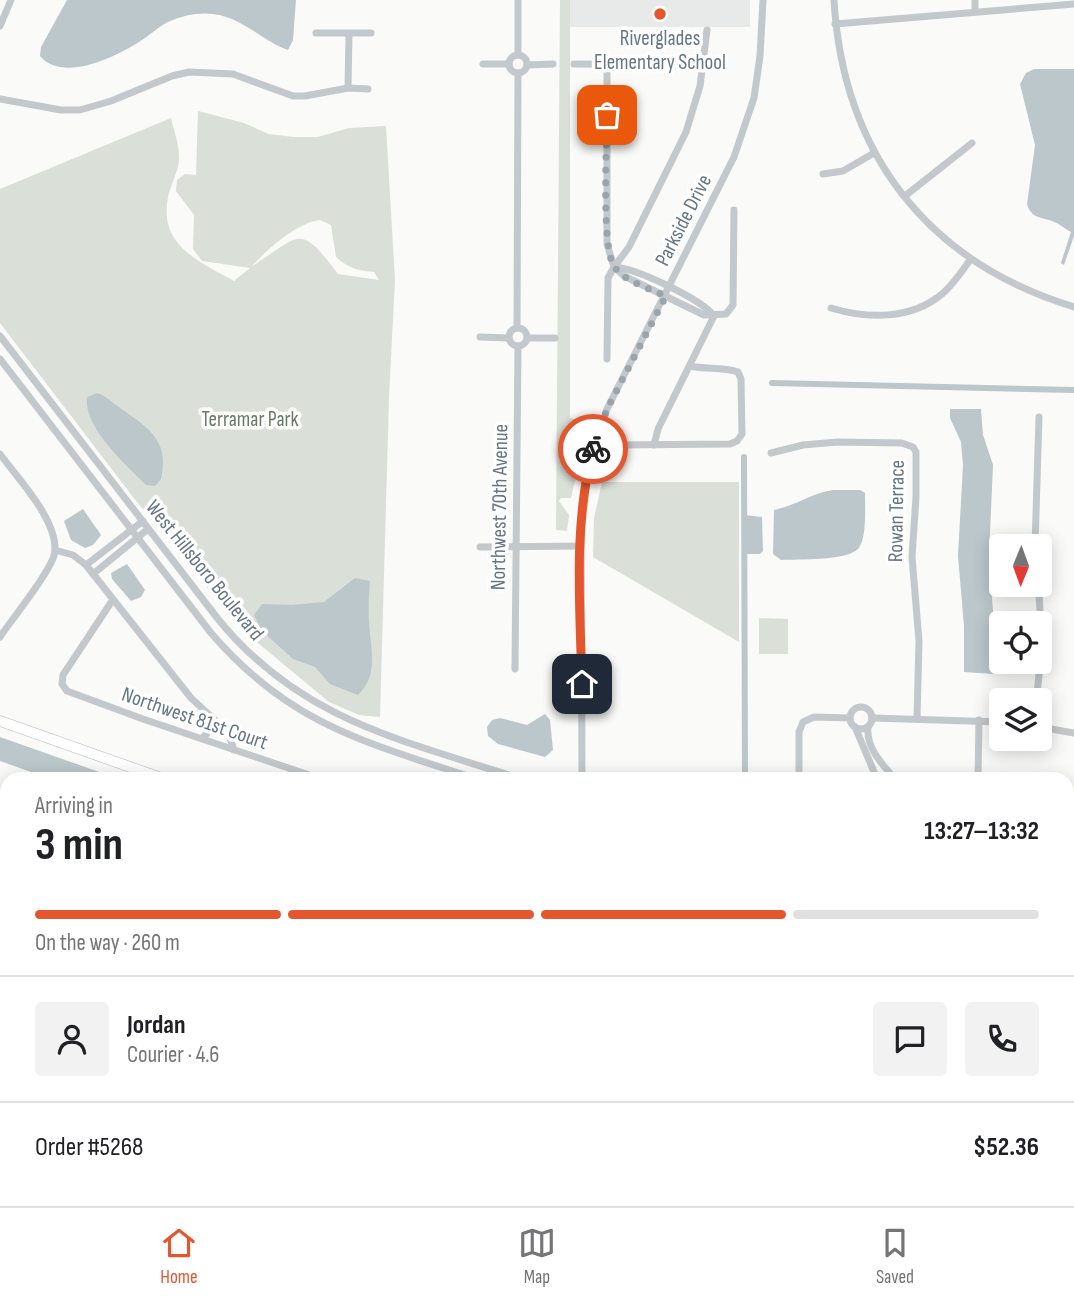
<!DOCTYPE html>
<html lang="en">
<head>
<meta charset="utf-8">
<style>
  body { margin:0; font-family:"Sofia Sans Condensed",sans-serif; background:#f2f2f2; color:#202124; height:100vh; display:flex; flex-direction:column; font-size:26px; white-space:nowrap }
  * { box-sizing:border-box; margin:0 }
  p { font-size:23px; color:#757577 }
  .icon { flex:none; width:38px; height:38px; fill:none; stroke:currentColor; stroke-width:2; stroke-linecap:round; stroke-linejoin:round }
  .map { position:relative; flex:1; overflow:hidden }
  .panel { position:absolute; left:0px; top:772px; width:1074px; height:436px; display:flex; flex-direction:column; background:#fff; border-radius:21px 21px 0 0; box-shadow:0 4px 18px #0003 }
  .panel>* { flex:none }
  .needle { width:46px; rotate:181deg }
  .tools { position:absolute; left:989px; top:534px; display:grid; gap:14px }
  .tools a { display:grid; place-items:center; width:63px; height:63px; border-radius:7px; background:#fff; box-shadow:0 4px 18px #0003; font-size:35px }
  .pin { position:absolute; display:grid; place-items:center; width:60px; height:60px; color:#fff; margin:-30px; border-radius:14px; box-shadow:0 4px 10px #0006 }
  .courier { position:absolute; display:grid; place-items:center; width:70px; height:70px; margin:-35px; border:5px solid #e4572e; border-radius:50%; background:#fff; color:#222; box-shadow:0 2px 9px #0007 }
  .headline em { font-style:normal; font-weight:700 }
  .headline div { display:flex; flex-direction:column-reverse }
  .headline { display:flex; align-items:center; justify-content:space-between; height:119px; padding:0 35px }
  h1 { font-size:46px; font-weight:700; line-height:52px }
  .bar { display:grid; grid-template-columns:repeat(4,1fr); gap:10px 7px; align-content:center; height:84px; padding:0 35px }
  .bar i { height:9px; border-radius:5px; background:#e0e0e0 }
  .bar .active { background:#e4572e }
  .bar p { grid-column:span 4 }
  .line { display:flex; align-items:center; gap:18px; padding:0 35px; border-top:2px solid #e0e0e0 }
  .line div { flex:1 }
  .round { display:grid; place-items:center; flex:none; width:74px; height:74px; border-radius:7px; background:#f2f2f2 }
  .dock { display:flex; justify-content:space-around; align-items:center; height:98px; border-top:2px solid #e0e0e0; background:#fff; font-size:19px; color:#757577 }
  .dock a { display:grid; justify-items:center; gap:4px }
  .dock .active { color:#e4572e }
  .map>svg:first-child { display:block }
  .built { fill:#e8e9e9 }
  .green { fill:#dadfd7; fill-rule:evenodd }
  .water { fill:#bbc7cb }
  .lines { fill:none; stroke-linecap:round; stroke-linejoin:round }
  .canal { stroke:#bbc7cb; stroke-width:6 }
  .major-casing { stroke:#b5babe; stroke-width:11 }
  .minor { stroke:#c3c8cc; stroke-width:7 }
  .major { stroke:#fff; stroke-width:10 }
  .done { stroke:#99a4ac; stroke-width:7; stroke-dasharray:0 12.6 }
  .route { stroke:#e4572e; stroke-width:9 }
  .poi-dot { fill:#e4572e; stroke:#fff; stroke-width:2.5 }
  .labels { text-anchor:middle; stroke-width:7; stroke-linejoin:round; paint-order:stroke }
  .poi-label { font-size:21px; fill:#657683; stroke:#fff }
  .street-label { font-size:21px; fill:#657683; stroke:#fff }
  .park-label { font-size:21px; fill:#687a64; stroke:#fff }
</style>
</head>
<body>
<div class="map">
<svg width="1074" height="1206" viewBox="0 0 1074 1206">
  <rect width="100%" height="100%" fill="#fafaf8"/>
  <rect class="built" x="570" y="0" width="180" height="27"/>
  <g class="green">
    <path d="M560,0H570V418L588,422L571,498H561L559,501L569,515L567,531L556,530Z"/>
    <path d="M198,111L244,123L269,134L293,137H318L349,128L386,126L395,280L389,397L380,717L359,715L329,702L241,629L133,497L0,323V189L171,118C174,131 179,144 179,156C180,168 172,182 169,193C156,244 198,261 234,281L250,268L202,261L193,249L194,215L176,191L177,180L185,174L196,175ZM320,220L331,225L336,257C348,268 358,271 374,272L379,280L338,274C298,221 301,236 252,266C269,248 296,223 320,220Z"/>
    <path d="M602,482H739V642L593,557L594,518Z"/>
    <path d="M759,618L788,619V654H759Z"/>
  </g>
  <g class="water">
    <path d="M67,0H296L293,40L288,50C256,38 236,9 196,14C188,15 177,18 170,21C159,26 149,36 139,42C115,57 63,83 40,56L41,47Z"/>
    <path d="M1034,69H1074V236L1064,265L1061,263L1071,232C1064,228 1057,222 1049,220C1038,217 1031,217 1027,204L1035,145L1020,84L1026,73Z"/>
    <path d="M97,393C106,396 108,399 116,405C143,425 171,437 161,479L155,486L146,485C126,465 83,427 87,397Z"/>
    <path d="M950,409H981L983,435L993,465L989,556L995,638L994,674L964,672V626L958,556L963,465L961,442L950,418Z"/>
    <path d="M833,490H860L865,493C865,506 867,540 858,549C845,561 799,559 781,560L773,554L774,510C795,506 812,493 833,490Z"/>
    <path d="M83,509L101,535L93,545L85,548L71,540L64,521Z"/>
    <path d="M744,515L762,517L763,551L760,554H744Z"/>
    <path d="M127,564L145,590L141,597L131,601L112,579L111,573Z"/>
    <path d="M355,578L370,581C369,594 368,607 369,621C370,648 380,674 358,695L330,684L315,667L293,659L262,631L254,615L262,604L291,605L324,602Z"/>
    <path d="M545,714L550,720L553,750L545,757L498,744L488,736L487,727L492,720L500,718L527,725Z"/>
    <path d="M0,737L119,779H51L0,761Z"/>
  </g>
  <g class="lines">
    <g class="canal">
      <path d="M772,383L1074,390"/>
      <path d="M744,457L745,779"/>
    </g>
    <defs>
      <g id="major">
        <path d="M0,721L164,779"/>
        <path d="M1068,1091L1074,1093"/>
        <path d="M1068,1098L1074,1100"/>
      </g>
    </defs>
    <use href="#major" class="major-casing"/>
    <g class="minor">
      <path d="M518,0V55"/>
      <path d="M834,0C843,153 927,262 1074,307"/>
      <path d="M975,0V11"/>
      <path d="M835,24L1074,4"/>
      <path d="M0,26L11,0"/>
      <path d="M316,33H371"/>
      <circle cx="518" cy="64" r="9"/>
      <path d="M483,64H509"/>
      <path d="M574,64L704,65"/>
      <path d="M607,64V244L614,267L608,278L607,359"/>
      <path d="M527,65L553,64"/>
      <path d="M348,88L349,34"/>
      <path d="M0,99L61,110H80L111,101L172,76L189,72L233,74L293,96H305L348,88L368,89"/>
      <path d="M823,174L843,171L874,153"/>
      <path d="M905,196L972,143"/>
      <path d="M614,267L629,247L686,132L700,86L707,30"/>
      <path d="M614,267L624,276L704,315L726,314L733,305L734,210"/>
      <path d="M614,267C636,268 701,299 714,316"/>
      <path d="M831,308C867,319 911,320 942,294C953,285 962,271 970,260"/>
      <path d="M517,328L518,73"/>
      <circle cx="518" cy="337" r="9"/>
      <path d="M0,336L218,619C301,721 403,740 521,779"/>
      <path d="M480,337L509,338"/>
      <path d="M527,338H555"/>
      <path d="M0,359L211,633C290,725 367,743 477,779"/>
      <path d="M615,445L730,444L737,441L742,434L741,379L738,372C722,366 706,370 690,366"/>
      <path d="M654,445L658,429L714,316"/>
      <path d="M771,453L803,445L838,442L902,443L913,447L916,452V497L912,557L919,641L917,719"/>
      <path d="M0,454C18,479 57,519 55,551C54,568 11,620 0,637"/>
      <path d="M1035,546L1039,417"/>
      <path d="M480,547L581,546"/>
      <path d="M55,550L73,555L86,565L191,698L228,732L234,750"/>
      <path d="M86,565L143,521"/>
      <path d="M93,574L148,529"/>
      <path d="M112,601L63,675L62,684L67,691L143,719L321,779"/>
      <path d="M515,669L518,346"/>
      <path d="M1036,700C1042,661 1042,624 1038,584"/>
      <circle cx="861" cy="718" r="11"/>
      <path d="M872,718L1001,722"/>
      <path d="M855,727L877,779"/>
      <path d="M868,727C866,748 882,764 895,779"/>
      <path d="M1040,727L1074,733"/>
      <path d="M202,738C210,732 212,727 211,716"/>
      <path d="M582,779L581,519L587,470L607,409L734,157L754,98L760,56L763,0"/>
      <path d="M799,779V732L803,722L814,717L850,718"/>
      <path d="M978,779L979,720"/>
      <path d="M0,821L7,823"/>
      <path d="M1068,854L1074,855"/>
      <path d="M0,882L7,874"/>
      <path d="M1068,921L1074,922"/>
      <path d="M1068,929H1074"/>
      <path d="M0,947L7,945"/>
      <path d="M1068,964L1074,965"/>
      <path d="M1068,1059L1074,1062"/>
      <path d="M0,1116L7,1125"/>
      <path d="M0,1154L7,1148"/>
      <path d="M66,1200L71,1206"/>
      <path d="M148,1200L158,1206"/>
      <path d="M573,1200L575,1206"/>
      <path d="M656,1200L659,1206"/>
      <path d="M699,1200L702,1206"/>
      <path d="M885,1200L901,1206"/>
      <path d="M364,1206V1200"/>
      <path d="M506,1206V1200"/>
      <path d="M876,1206L878,1200"/>
    </g>
    <use href="#major" class="major"/>
  </g>
  <g class="lines">
    <path class="done" d="M593,449L607,409L666,296C651,289 623,281 614,266C601,245 607,146 607,115"/>
    <path class="route" d="M582,684C580,606 573,525 593,449"/>
  </g>
  <circle class="poi-dot" cx="660" cy="14" r="7"/>
  <g class="labels">
    <g class="poi-label">
      <text x="660" y="45">Riverglades<tspan x="660" dy="24">Elementary School</tspan></text>
    </g>
    <g class="street-label">
      <text transform="translate(683 220) rotate(-63)" y="7">Parkside Drive</text>
      <text transform="translate(499 507) rotate(-89)" y="7">Northwest 70th Avenue</text>
      <text transform="translate(896 511) rotate(-89)" y="7">Rowan Terrace</text>
      <text transform="translate(205 570) rotate(51)" y="7">West Hillsboro Boulevard</text>
      <text transform="translate(195 718) rotate(19)" y="7">Northwest 81st Court</text>
    </g>
    <g class="park-label">
      <text x="250" y="426">Terramar Park</text>
    </g>
  </g>
</svg>
<div class="tools">
<a><svg class="needle" viewBox="-14 -14 28 28"><path d="M0-13l5 13h-10z" fill="#e53935"/><path d="M0 13l5-13h-10z" fill="#757577"/></svg></a>
<a><svg class="icon" aria-label="locate" viewBox="0 0 24 24"><circle cx="12" cy="12" r="6"/><path d="M12 2v4M12 18v4M2 12h4M18 12h4"/></svg></a>
<a><svg class="icon" aria-label="layers" viewBox="0 0 24 24"><path d="M12 4l9 5-9 5-9-5zM3 14l9 5 9-5"/></svg></a>
</div>
<div class="pin" style="left:607px;top:115px;background:#ea580c"><svg class="icon" aria-label="bag" viewBox="0 0 24 24"><path d="M5 8h14l-1 12H6zM9 8a3 3 0 0 1 6 0"/></svg></div>
<div class="pin" style="left:582px;top:684px;background:#1f2937"><svg class="icon" aria-label="home" viewBox="0 0 24 24"><path d="M3 11l9-7 9 7M6 9v11h12V9"/></svg></div>
<div class="courier" style="left:593px;top:449px"><svg class="icon" aria-label="bike" viewBox="0 0 24 24"><circle cx="6" cy="16" r="4"/><circle cx="18" cy="16" r="4"/><path d="M6 16l4-8h5l3 8M10 8l3 8H6M13 5h3"/></svg></div>
<section class="panel">
<div class="headline"><div><h1>3 min</h1><p>Arriving in</p></div><em>13:27–13:32</em></div>
<div class="bar"><i class="active"></i><i class="active"></i><i class="active"></i><i></i><p>On the way · 260 m</p></div>
<div class="line" style="height:126px"><a class="round"><svg class="icon" aria-label="person" viewBox="0 0 24 24"><circle cx="12" cy="8" r="4"/><path d="M4 21q1-7 8-7t8 7"/></svg></a><div><b>Jordan</b><p>Courier · 4.6</p></div><a class="round"><svg class="icon" aria-label="chat" viewBox="0 0 24 24"><path d="M4 5h16v11H9l-5 4z"/></svg></a><a class="round"><svg class="icon" aria-label="phone" viewBox="0 0 24 24"><path d="M5 4h4l2 5-3 2q2 4 5 5l2-3 5 2v4C11 20 4 13 5 4z"/></svg></a></div>
<div class="line" style="height:91px"><div>Order #5268</div><b>$52.36</b></div>
</section>
</div>
<nav class="dock">
<a class="active"><svg class="icon" aria-label="home" viewBox="0 0 24 24"><path d="M3 11l9-7 9 7M6 9v11h12V9"/></svg>Home</a>
<a><svg class="icon" aria-label="map" viewBox="0 0 24 24"><path d="M3 6l6-2 6 2 6-2v14l-6 2-6-2-6 2zM9 4v14M15 6v14"/></svg>Map</a>
<a><svg class="icon" aria-label="saved" viewBox="0 0 24 24"><path d="M7 4h10v16l-5-4-5 4z"/></svg>Saved</a>
</nav>
</body>
</html>
